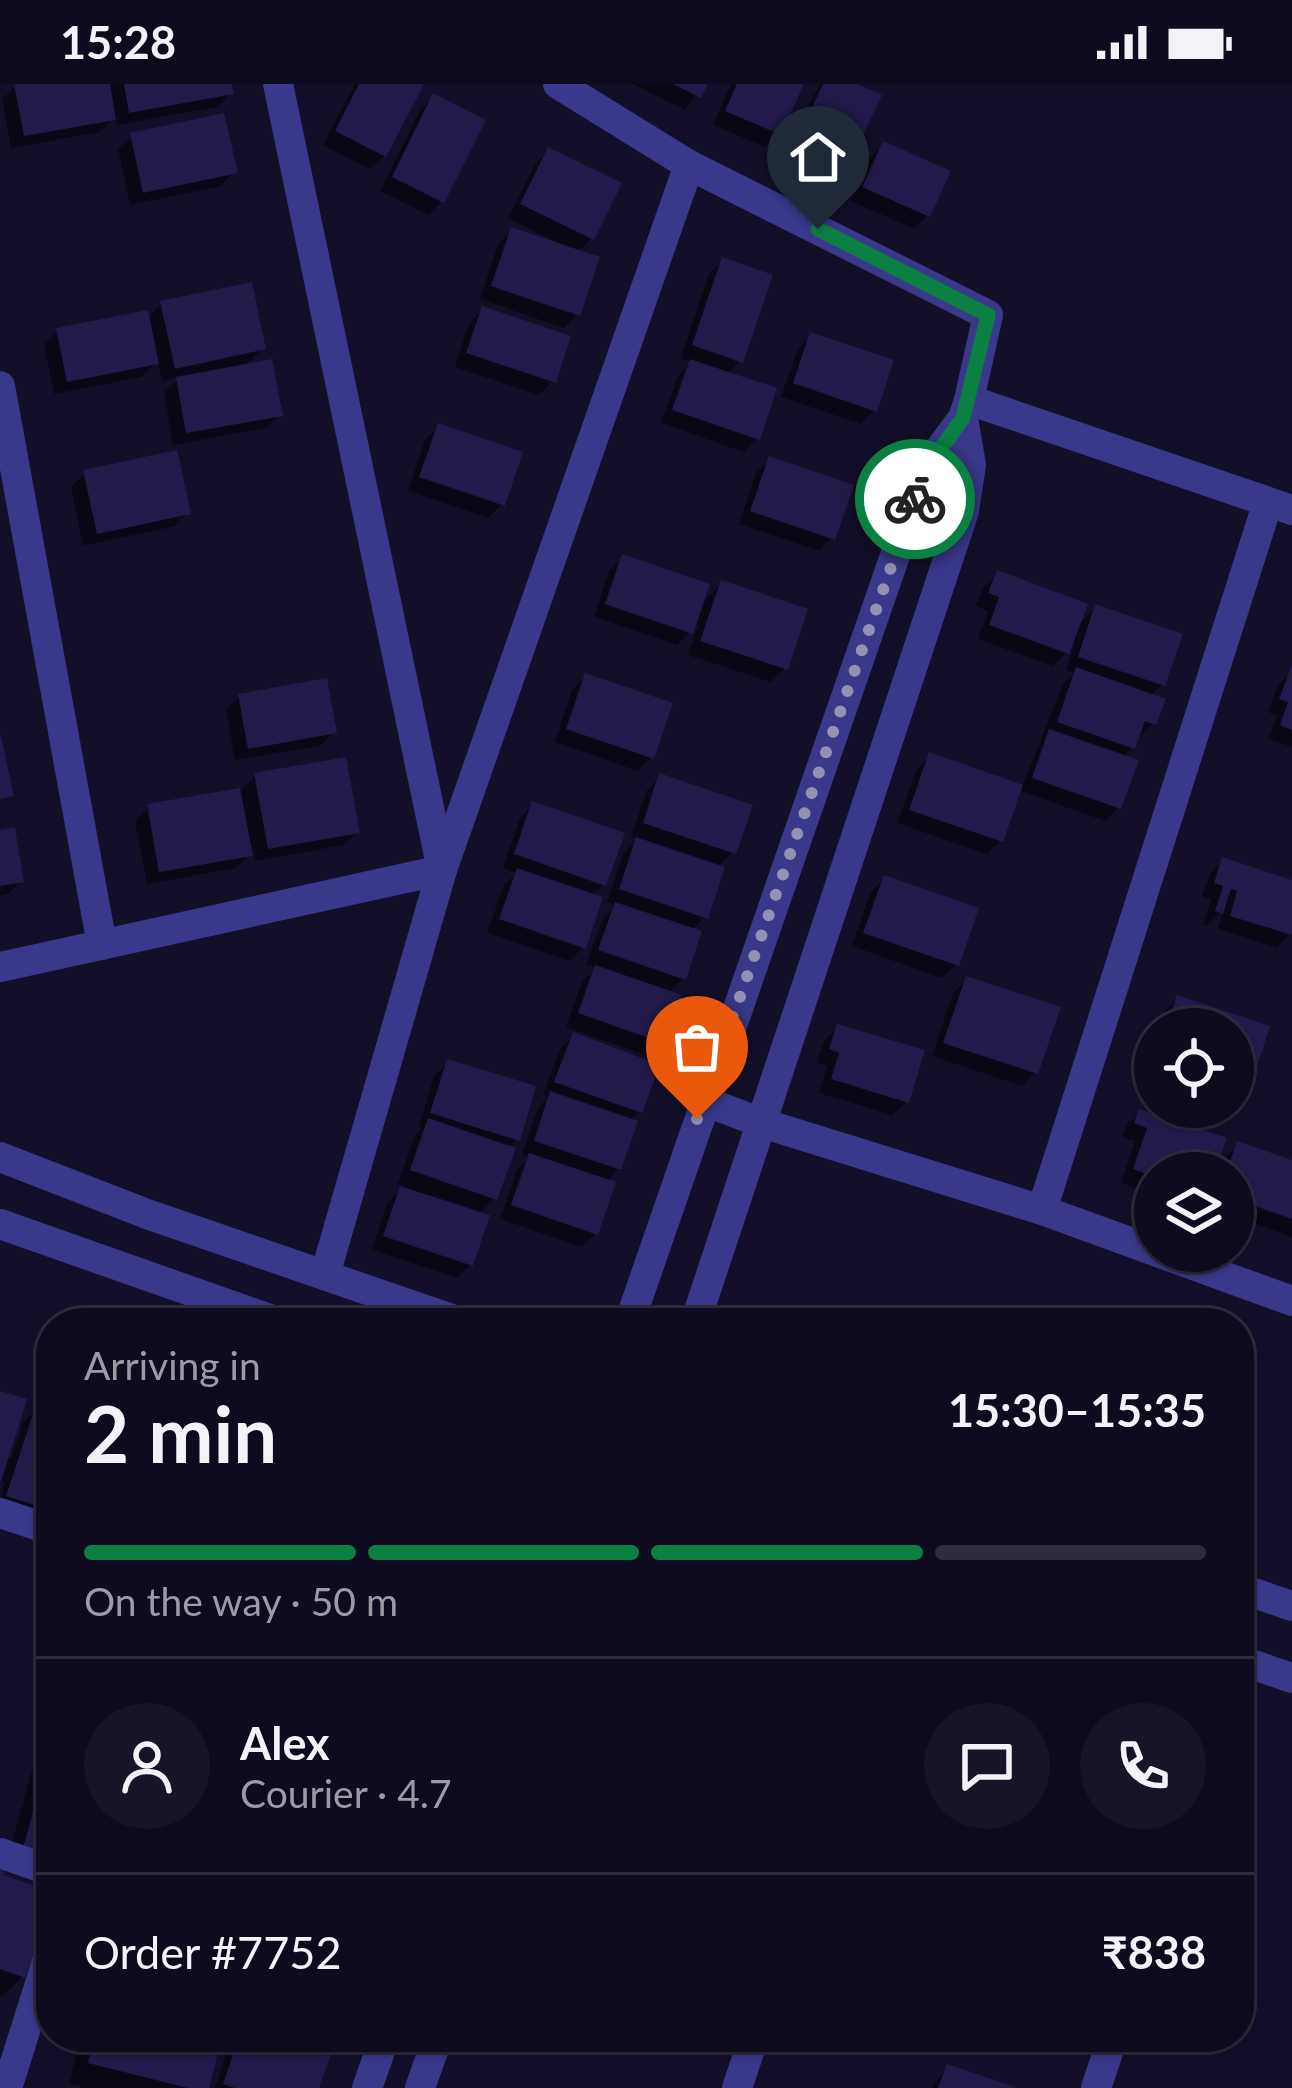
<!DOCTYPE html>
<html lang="en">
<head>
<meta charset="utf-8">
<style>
  body { margin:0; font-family:Lato,sans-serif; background:#171428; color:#f1f3f6; height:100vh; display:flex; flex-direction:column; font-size:45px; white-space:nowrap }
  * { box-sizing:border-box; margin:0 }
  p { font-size:39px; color:#9b9ba4 }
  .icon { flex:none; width:66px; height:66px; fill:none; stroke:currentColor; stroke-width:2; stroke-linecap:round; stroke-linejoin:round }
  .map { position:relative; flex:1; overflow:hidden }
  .drawer { position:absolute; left:36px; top:1224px; width:1218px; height:744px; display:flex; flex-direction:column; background:#0e0b1f; border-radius:48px; box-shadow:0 3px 9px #0004,0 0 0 3px #2e2b3d }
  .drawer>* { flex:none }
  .fabs { position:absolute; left:1134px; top:924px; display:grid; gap:24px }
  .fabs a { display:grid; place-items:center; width:120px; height:120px; border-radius:50%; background:#0e0b1f; box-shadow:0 3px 9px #0004,0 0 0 3px #2e2b3d; font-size:60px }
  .pin { position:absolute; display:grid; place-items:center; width:102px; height:102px; color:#fff; margin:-123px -51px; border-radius:50% 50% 50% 0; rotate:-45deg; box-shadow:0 0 12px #0007 }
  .pin .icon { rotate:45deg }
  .courier { position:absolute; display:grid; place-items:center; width:120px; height:120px; margin:-60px; border:9px solid #0b8043; border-radius:50%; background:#fff; color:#222; box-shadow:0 3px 15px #0007 }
  .headline em { font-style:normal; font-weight:700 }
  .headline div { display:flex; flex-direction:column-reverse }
  .headline { display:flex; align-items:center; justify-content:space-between; height:204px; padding:0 48px }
  h1 { font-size:78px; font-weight:700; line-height:90px }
  .bar { display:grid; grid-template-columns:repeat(4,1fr); gap:18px 12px; align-content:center; height:144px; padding:0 48px }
  .bar i { height:15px; border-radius:9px; background:#2e2b3d }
  .bar .current { background:#0b8043 }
  .bar p { grid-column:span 4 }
  .line { display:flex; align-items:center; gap:30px; padding:0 48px; border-top:3px solid #2e2b3d }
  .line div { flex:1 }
  .round { display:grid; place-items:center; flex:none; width:126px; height:126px; border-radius:63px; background:#171428 }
  .status { display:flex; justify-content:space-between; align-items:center; height:84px; padding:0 60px; background:#0e0b1f; direction:ltr }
  .status svg { height:33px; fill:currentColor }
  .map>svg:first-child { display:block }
  .shadow { fill:#0007 }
  .building { fill:#231a4b }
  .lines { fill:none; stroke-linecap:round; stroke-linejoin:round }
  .minor { stroke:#3a388a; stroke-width:30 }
  .done { stroke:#9591b4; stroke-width:12; stroke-dasharray:0 21.6 }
  .route { stroke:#0b8043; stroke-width:15 }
</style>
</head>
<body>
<div class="status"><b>15:28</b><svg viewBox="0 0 49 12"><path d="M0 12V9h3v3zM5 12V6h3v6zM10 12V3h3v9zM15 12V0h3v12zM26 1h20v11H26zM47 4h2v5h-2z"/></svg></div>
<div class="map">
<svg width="1292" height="2004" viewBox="0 0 1292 2004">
  <rect width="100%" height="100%" fill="#130f29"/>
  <g class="shadow">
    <path d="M229,0L231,9L217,23L116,41L115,33L100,48L11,64L2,15L16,2L24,0Z"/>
    <path d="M355,0H420L384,72L370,85L323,61Z"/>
    <path d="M704,0L685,26L635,1L636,0Z"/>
    <path d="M731,0H800L778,50L765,63L713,41Z"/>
    <path d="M820,0H849L844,85L830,99L782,77Z"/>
    <path d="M434,13L442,117L428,131L380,107L420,26Z"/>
    <path d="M132,52L234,88L221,102L130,121L118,65Z"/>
    <path d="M884,60L928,131L914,145L851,117L870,74Z"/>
    <path d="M549,66L592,154L577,169L578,230L564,244L480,215L498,160L512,147L555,161L557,158L508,134L535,80Z"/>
    <path d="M723,177L740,277L727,290L757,354L744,368L661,339L678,292L691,278L681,274L709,190Z"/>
    <path d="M161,220L263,264L244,283L280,331L266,344L173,361L164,309L181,293L162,297L157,277L142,293L54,310L44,261L58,247L147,235Z"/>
    <path d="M483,225L553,297L539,311L455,283L469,239Z"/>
    <path d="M811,251L874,326L861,340L781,313L798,265Z"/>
    <path d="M439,342L502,420L488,434L408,407L425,356Z"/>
    <path d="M769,376L832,454L819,467L739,440L756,389Z"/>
    <path d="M85,389L188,429L175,442L83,462L71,403Z"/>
    <path d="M623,473L700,521L721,500L785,584L771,598L688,571L699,539L677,561L594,533L609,487Z"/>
    <path d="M997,490L1076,543L1096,523L1163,600L1150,612L1154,639L1140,653L1136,652L1132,663L1122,674L1119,723L1105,737L1018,706L1001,757L987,770L897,739L917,685L930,671L1022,703L1063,600L1074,589L1066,586L1074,560L1053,582L978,555L988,527L976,522L984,503Z"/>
    <path d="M1292,588V663L1268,655L1277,632L1268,628L1277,603Z"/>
    <path d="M586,592L651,673L638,687L555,658L572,606Z"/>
    <path d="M239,613L334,648L320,662L235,676L226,626Z"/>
    <path d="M255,692L357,748L343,761L255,777L253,767L236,784L147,800L135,737L148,723L240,707Z"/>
    <path d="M660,693L733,768L718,783L705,833L692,846L683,895L668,909L663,958L649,972L566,943L582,898L597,884L586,880L603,835L616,821L607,818L623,770L638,755L631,753L647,706Z"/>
    <path d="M533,721L604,800L592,812L583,864L569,877L487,849L504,801L517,789L503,784L520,734Z"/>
    <path d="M0,749L21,797L8,810L0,812Z"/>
    <path d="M1223,777L1292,799V847L1277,864L1218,845L1224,825L1207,842L1203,841L1211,815L1202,812L1210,790Z"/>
    <path d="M885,794L956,881L942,894L852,862L871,808Z"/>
    <path d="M967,896L1035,989L1022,1002L932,972L953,909Z"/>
    <path d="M1178,914L1266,944L1250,993L1237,1007L1233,1005V945H1159L1164,928Z"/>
    <path d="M838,943L906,1018L892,1031L819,1009L827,982L817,979L824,957Z"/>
    <path d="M573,952L640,1028L630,1037L619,1085L606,1098L596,1149L582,1163L500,1135L517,1086L530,1073L522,1071L538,1024L548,1013L543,1011L560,965Z"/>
    <path d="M448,978L517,1055L508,1064L495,1114L478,1131L471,1180L457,1194L372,1166L387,1119L404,1102L398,1100L415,1051L422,1044L419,1043L434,992Z"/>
    <path d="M1140,1028L1212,1089H1155V1110L1121,1099L1135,1057L1122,1053L1126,1042Z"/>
    <path d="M1238,1061L1292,1079V1153L1233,1132V1089H1219L1225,1074Z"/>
    <path d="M0,1310L6,1372L12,1373L23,1338L37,1325L51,1329V1436L0,1427L4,1396L0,1400Z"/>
    <path d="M51,1617V1797L5,1784Z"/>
    <path d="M0,1783L23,1892L2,1913L0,1912Z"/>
    <path d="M81,1953H219L206,2004H80L82,2002L69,1999Z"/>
    <path d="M232,1953H333L316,2004H215Z"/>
    <path d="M947,1983L1008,2004H931Z"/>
  </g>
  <g class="building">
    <path d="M14,0H110L116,36L24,52Z"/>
    <path d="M124,0H232L234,10L129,29Z"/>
    <path d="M359,0H424L386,73L335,47Z"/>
    <path d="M673,0H708L701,14Z"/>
    <path d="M737,0H804L781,51L725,27Z"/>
    <path d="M823,0H857L882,11L846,87L793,63Z"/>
    <path d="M433,9L486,36L444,119L392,93Z"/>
    <path d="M224,29L238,89L143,109L130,49Z"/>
    <path d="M883,57L951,87L930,133L862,103Z"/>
    <path d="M548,63L622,99L594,156L520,120Z"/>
    <path d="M511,143L600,173L580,232L491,202Z"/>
    <path d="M722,173L773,191L743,279L692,261Z"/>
    <path d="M252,198L266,265L175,285L160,217Z"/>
    <path d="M482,222L571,252L556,299L466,269Z"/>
    <path d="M148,226L159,280L67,298L56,244Z"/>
    <path d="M810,248L894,276L877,328L793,299Z"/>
    <path d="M272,275L283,332L186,349L176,293Z"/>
    <path d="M690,275L777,304L760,356L672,326Z"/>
    <path d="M438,339L523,368L505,422L419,393Z"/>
    <path d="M177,366L191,430L97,450L83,386Z"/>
    <path d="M769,372L854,401L835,456L750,427Z"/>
    <path d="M622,470L710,500L693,550L605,520Z"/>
    <path d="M997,486L1088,520L1069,570L989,541L999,513L988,509Z"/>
    <path d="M721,496L808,525L788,586L700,557Z"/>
    <path d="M1095,520L1183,550L1165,602L1078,573Z"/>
    <path d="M1292,581V646L1280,641L1288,618L1279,615Z"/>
    <path d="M1076,583L1166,615L1156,641L1145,637L1135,665L1057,638Z"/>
    <path d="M585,589L673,619L654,675L566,645Z"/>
    <path d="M327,594L337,649L248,665L238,610Z"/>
    <path d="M1049,645L1139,676L1121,725L1032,694Z"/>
    <path d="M0,648L14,712L0,715Z"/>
    <path d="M929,668L1023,701L1003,758L909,726Z"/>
    <path d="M346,673L360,749L268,765L254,689Z"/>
    <path d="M659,689L753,721L736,770L643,739Z"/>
    <path d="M240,704L253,772L159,788L147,720Z"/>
    <path d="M532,717L625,749L606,802L514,770Z"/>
    <path d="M15,743L24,798L0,802V746Z"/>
    <path d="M636,753L725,783L708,835L619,805Z"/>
    <path d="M1222,773L1292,796V851L1230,832L1237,807L1231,805L1223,830L1215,827L1223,802L1214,799Z"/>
    <path d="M517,784L603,813L586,865L499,835Z"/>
    <path d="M884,791L979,824L959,882L863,849Z"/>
    <path d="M615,818L702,847L686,896L598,866Z"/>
    <path d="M595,881L682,911L666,960L578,929Z"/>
    <path d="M966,892L1061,923L1038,990L943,959Z"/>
    <path d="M1177,911L1270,942L1253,995L1233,988V945H1176L1179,935L1170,932Z"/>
    <path d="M837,940L925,966L909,1019L831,995L839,969L829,965Z"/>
    <path d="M573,948L660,981L642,1029L554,998Z"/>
    <path d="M447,975L536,1002L520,1057L430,1029Z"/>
    <path d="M550,1007L638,1037L621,1086L534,1057Z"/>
    <path d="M1139,1025L1227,1054L1215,1089H1155V1093L1133,1085L1147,1044L1134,1039Z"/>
    <path d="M428,1034L516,1064L497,1116L410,1086Z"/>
    <path d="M1237,1057L1292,1076V1135L1233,1114V1089H1226Z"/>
    <path d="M529,1069L616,1098L598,1151L511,1121Z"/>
    <path d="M400,1102L490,1131L473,1182L383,1152Z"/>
    <path d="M0,1307L27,1315L1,1398H0Z"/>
    <path d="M36,1321L51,1326V1426L6,1412Z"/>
    <path d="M50,1668H51V1772L23,1764Z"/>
    <path d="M0,1780L6,1781L4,1791L47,1806L42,1851L25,1894L0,1885Z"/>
    <path d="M94,1953H222L209,2004H188L88,1979Z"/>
    <path d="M239,1953H337L319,2004H235L223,2000Z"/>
    <path d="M947,1980L1015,2003V2004H938Z"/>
  </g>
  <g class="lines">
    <g class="minor">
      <path d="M558,0L689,81L988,231L969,316L1292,426"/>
      <path d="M0,302L102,861"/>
      <path d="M0,883L442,786L278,0"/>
      <path d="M704,1017L762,1039L1042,1126L1292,1217"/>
      <path d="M0,1073L147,1130L463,1239"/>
      <path d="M1042,1126L1268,418"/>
      <path d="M0,1140L281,1239"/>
      <path d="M325,1191L442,786L689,81"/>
      <path d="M629,1239L925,385L963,334L969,316"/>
      <path d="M695,1239L964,427L971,381L963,334"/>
      <path d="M0,1429L51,1446"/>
      <path d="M1239,1504L1292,1522"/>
      <path d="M1239,1576L1292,1594"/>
      <path d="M0,1769L51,1787"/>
      <path d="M7,2004L51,1865"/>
      <path d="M367,2004L385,1953"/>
      <path d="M420,2004L438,1953"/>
      <path d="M737,2004L754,1953"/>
      <path d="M1096,2004L1113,1953"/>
    </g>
  </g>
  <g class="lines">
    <path class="done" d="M697,1035L915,415"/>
    <path class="route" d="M818,145L988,231L963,334L926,385L915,415"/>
  </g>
</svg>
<div class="fabs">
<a><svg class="icon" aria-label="locate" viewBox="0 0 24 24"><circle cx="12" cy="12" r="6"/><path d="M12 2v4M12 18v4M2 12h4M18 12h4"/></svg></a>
<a><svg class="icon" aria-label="layers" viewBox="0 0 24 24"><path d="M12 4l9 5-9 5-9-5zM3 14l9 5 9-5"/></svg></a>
</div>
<div class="pin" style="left:697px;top:1035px;background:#ea580c"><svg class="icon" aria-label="bag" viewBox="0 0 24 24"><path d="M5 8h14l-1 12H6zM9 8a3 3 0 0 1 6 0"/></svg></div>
<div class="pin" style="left:818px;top:145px;background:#1f2937"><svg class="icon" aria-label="home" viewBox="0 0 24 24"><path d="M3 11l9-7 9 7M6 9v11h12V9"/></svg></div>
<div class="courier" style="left:915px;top:415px"><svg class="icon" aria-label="bike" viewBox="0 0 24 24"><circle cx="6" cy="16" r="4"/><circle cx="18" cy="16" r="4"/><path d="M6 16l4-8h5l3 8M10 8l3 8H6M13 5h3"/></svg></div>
<section class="drawer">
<div class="headline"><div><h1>2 min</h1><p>Arriving in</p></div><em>15:30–15:35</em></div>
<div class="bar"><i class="current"></i><i class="current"></i><i class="current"></i><i></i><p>On the way · 50 m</p></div>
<div class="line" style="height:216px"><a class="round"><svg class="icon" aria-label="person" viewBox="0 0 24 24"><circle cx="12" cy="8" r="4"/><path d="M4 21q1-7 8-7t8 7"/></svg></a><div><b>Alex</b><p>Courier · 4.7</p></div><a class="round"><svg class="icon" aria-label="chat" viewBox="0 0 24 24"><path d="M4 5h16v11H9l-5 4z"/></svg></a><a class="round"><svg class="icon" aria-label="phone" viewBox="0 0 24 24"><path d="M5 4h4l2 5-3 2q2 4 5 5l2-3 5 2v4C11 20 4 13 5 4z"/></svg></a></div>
<div class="line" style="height:156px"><div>Order #7752</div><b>₹838</b></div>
</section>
</div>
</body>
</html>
